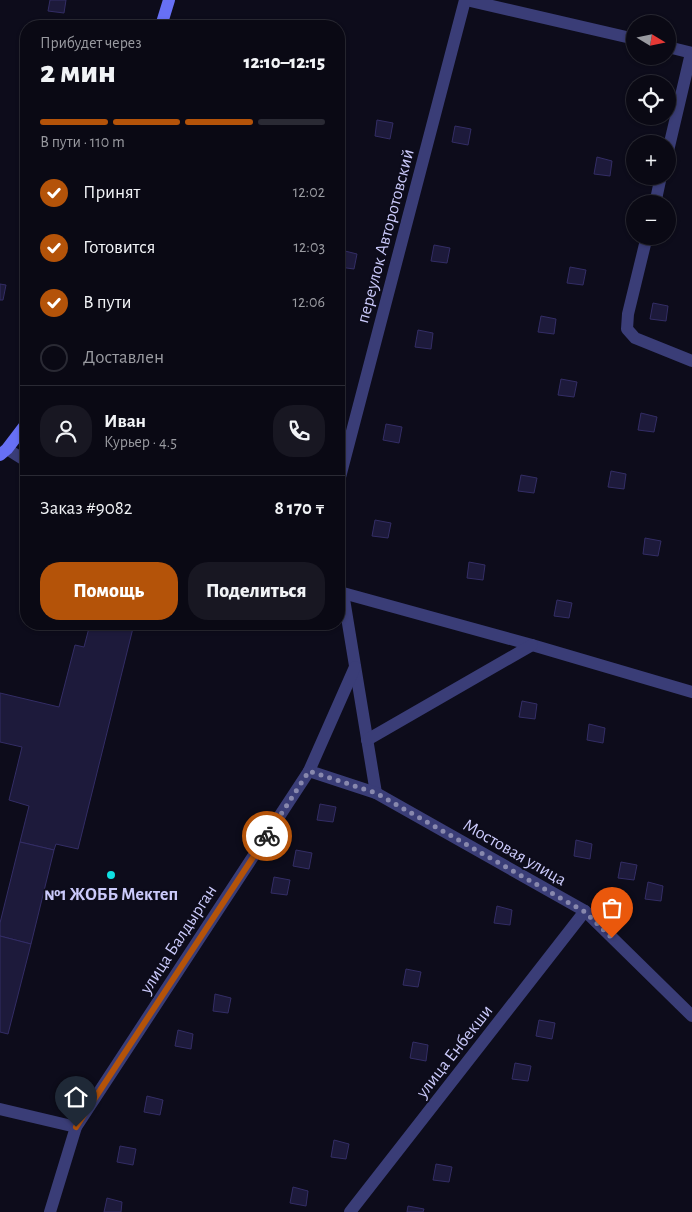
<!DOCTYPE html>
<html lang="ru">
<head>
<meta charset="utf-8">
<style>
  body { margin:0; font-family:"Alegreya Sans",sans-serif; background:#181722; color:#f1f3f6; height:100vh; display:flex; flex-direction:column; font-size:19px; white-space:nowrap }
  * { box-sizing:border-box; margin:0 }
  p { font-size:16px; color:#999aa0 }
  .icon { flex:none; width:28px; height:28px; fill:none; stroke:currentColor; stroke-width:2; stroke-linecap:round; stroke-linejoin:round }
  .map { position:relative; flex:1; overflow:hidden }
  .panel { position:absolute; left:20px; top:20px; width:325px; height:610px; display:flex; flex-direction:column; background:#0a0914; border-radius:20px; box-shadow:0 1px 4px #0004,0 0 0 1px #2a2a34 }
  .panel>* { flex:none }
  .needle { width:32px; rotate:100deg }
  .buttons { position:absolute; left:626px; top:15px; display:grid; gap:10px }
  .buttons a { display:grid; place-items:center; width:50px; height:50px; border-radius:50%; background:#0a0914; box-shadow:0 1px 4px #0004,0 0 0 1px #2a2a34; font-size:25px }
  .pin { position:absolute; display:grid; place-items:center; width:42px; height:42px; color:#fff; margin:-51px -21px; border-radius:50% 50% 50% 0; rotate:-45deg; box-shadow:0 0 5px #0007 }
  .pin .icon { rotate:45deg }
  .courier { position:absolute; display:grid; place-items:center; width:50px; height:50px; margin:-25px; border:4px solid #b45309; border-radius:50%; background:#fff; color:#222; box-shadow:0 1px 6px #0007 }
  .head em { font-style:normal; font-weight:800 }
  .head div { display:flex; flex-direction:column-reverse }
  .head { display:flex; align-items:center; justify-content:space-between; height:85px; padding:0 20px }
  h1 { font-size:32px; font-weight:800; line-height:38px }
  .bar { display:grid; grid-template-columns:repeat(4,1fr); gap:8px 5px; align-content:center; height:60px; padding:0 20px }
  .bar i { height:6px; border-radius:4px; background:#2a2a34 }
  .bar .active { background:#b45309 }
  .bar p { grid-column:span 4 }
  .line { display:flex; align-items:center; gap:12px; padding:0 20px; border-top:1px solid #2a2a34 }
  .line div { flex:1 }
  .round { display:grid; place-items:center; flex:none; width:52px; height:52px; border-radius:20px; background:#181722 }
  ol { padding:0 20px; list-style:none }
  li { display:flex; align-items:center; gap:15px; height:55px }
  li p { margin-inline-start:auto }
  li .icon { padding:5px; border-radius:50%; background:#b45309; color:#fff; stroke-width:4 }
  li:last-child { color:#999aa0 }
  li i { width:28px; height:28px; border:2px solid #2a2a34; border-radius:50% }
  .cta { display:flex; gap:10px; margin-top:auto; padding:10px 20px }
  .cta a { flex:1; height:58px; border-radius:20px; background:#b45309; color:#fff; font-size:20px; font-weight:800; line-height:58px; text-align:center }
  .cta a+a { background:#181722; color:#f1f3f6 }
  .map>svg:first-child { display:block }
  .building { fill:#1d1a3b; stroke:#332d65 }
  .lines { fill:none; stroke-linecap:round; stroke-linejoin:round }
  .minor { stroke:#3a3d77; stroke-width:12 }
  .secondary { stroke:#6770f5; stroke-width:12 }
  .done { stroke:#8888ad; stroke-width:5; stroke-dasharray:0 9 }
  .route { stroke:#b45309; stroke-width:6 }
  .poi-dot { fill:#0fe0e2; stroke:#0d0c1b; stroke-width:2 }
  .labels { text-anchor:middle; stroke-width:4; stroke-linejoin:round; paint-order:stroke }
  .street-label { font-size:18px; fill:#cbcafb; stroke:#0d0c1b }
  .poi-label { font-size:18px; font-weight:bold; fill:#cbcafb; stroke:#0d0c1b }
</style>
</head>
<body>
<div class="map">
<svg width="692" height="1212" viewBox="0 0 692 1212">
  <rect width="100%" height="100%" fill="#0d0c1b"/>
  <g class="building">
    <path d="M50,0H66L64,13L48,11Z"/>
    <path d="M377,120L393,123L390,139L375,136Z"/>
    <path d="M455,126L471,129L468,145L452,142Z"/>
    <path d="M597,157L612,161L610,176L594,174Z"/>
    <path d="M434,245L450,248L447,263L431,261Z"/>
    <path d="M341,250L357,254L354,269L339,267Z"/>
    <path d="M570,267L586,270L583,285L567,283Z"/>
    <path d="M0,284L6,285L3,300H0Z"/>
    <path d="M653,303L668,306L666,321L650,319Z"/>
    <path d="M541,316L556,319L554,334L538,332Z"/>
    <path d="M418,330L433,333L431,349L415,347Z"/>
    <path d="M561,379L577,382L574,397L558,395Z"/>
    <path d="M641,413L657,417L654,432L638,430Z"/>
    <path d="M386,424L402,427L399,443L383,440Z"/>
    <path d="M611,471L626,474L624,489L608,487Z"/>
    <path d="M521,475L537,478L534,493L518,491Z"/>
    <path d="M375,520L391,523L388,538L372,536Z"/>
    <path d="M645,538L661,541L658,556L643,554Z"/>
    <path d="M469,562L485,565L483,580L467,578Z"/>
    <path d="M557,600L572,603L569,618L554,616Z"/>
    <path d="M90,624H134L78,849L56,844L54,850L20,842L29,806L9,800L22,747L0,742V693L59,707L75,645L84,647Z"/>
    <path d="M522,701L537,704L535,719L519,717Z"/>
    <path d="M589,724L605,728L603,743L587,740Z"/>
    <path d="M320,804L336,807L333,822L317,820Z"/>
    <path d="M576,840L592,844L590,859L574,856Z"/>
    <path d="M20,842L54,850L31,944L0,936V923Z"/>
    <path d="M296,850L312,853L309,869L293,866Z"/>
    <path d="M621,862L637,865L634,880L618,878Z"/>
    <path d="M274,877L290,880L287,895L271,893Z"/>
    <path d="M648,882L663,886L661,901L645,899Z"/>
    <path d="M497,906L512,910L510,925L494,923Z"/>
    <path d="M0,936L31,944L8,1034L0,1032Z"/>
    <path d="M406,969L421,972L418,987L403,985Z"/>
    <path d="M215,994L231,998L228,1013L213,1011Z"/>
    <path d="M539,1020L555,1023L552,1039L536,1036Z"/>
    <path d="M178,1030L193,1034L191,1049L175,1046Z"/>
    <path d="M413,1042L428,1045L426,1061L410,1058Z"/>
    <path d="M515,1063L531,1066L528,1081L512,1079Z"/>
    <path d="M147,1096L163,1100L160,1115L144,1112Z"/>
    <path d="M334,1140L349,1144L346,1159L331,1157Z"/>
    <path d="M120,1146L136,1149L133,1165L117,1162Z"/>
    <path d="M436,1164L452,1167L449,1182L433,1180Z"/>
    <path d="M293,1187L308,1191L306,1206L290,1203Z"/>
    <path d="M107,1198L122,1202L121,1212H104Z"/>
    <path d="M408,1206L424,1209L423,1212H407Z"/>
  </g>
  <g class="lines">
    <g class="minor">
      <path d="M466,0L635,39"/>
      <path d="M668,47L692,53"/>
      <path d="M668,151L691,53"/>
      <path d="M655,204L661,176"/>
      <path d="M647,236L628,314L627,329L635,338L692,361"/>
      <path d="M7,449L26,461"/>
      <path d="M339,481L465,0"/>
      <path d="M339,592L343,593L376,793"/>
      <path d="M343,593L532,645L692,692"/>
      <path d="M355,667L309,771L376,793L585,911L692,1016"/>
      <path d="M367,740L532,645"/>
      <path d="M0,1109L76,1127"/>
      <path d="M50,1212L76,1127L309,771"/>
      <path d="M350,1212L585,911"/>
    </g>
    <g class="secondary">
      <path d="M161,26L169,0"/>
      <path d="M0,455L7,449L26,424"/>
    </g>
  </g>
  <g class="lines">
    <path class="done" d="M267,836L309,771L376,793L585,912L612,938"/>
    <path class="route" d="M76,1127L267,836"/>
  </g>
  <circle class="poi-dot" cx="111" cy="875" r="5"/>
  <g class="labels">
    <g class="street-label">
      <text transform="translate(385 236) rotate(-75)" y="6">переулок Авторотовский</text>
      <text transform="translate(515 852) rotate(30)" y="6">Мостовая улица</text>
      <text transform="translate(178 939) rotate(-57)" y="6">улица Балдырган</text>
      <text transform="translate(454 1051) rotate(-52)" y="6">улица Енбекши</text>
    </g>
    <g class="poi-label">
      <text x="111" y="900">№1 ЖОББ Мектеп</text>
    </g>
  </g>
</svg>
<div class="buttons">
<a><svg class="needle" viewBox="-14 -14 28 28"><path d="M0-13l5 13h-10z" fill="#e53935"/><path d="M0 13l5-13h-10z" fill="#999aa0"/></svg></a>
<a><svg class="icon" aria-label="locate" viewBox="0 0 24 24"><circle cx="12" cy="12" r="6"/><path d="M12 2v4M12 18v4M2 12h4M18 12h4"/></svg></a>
<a>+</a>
<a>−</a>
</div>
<div class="pin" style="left:612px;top:938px;background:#ea580c"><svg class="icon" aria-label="bag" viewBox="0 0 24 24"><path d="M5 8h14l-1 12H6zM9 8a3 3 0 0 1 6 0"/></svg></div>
<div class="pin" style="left:76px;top:1127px;background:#1f2937"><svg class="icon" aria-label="home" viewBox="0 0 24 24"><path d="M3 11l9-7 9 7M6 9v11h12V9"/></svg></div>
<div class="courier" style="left:267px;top:836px"><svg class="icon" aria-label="bike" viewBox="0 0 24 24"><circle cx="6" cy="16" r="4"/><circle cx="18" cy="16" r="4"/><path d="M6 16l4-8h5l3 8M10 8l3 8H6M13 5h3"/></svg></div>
<section class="panel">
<div class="head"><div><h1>2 мин</h1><p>Прибудет через</p></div><em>12:10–12:15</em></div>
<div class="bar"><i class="active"></i><i class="active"></i><i class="active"></i><i></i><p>В пути · 110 m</p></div>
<ol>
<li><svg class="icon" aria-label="check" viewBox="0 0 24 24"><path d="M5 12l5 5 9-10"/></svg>Принят<p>12:02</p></li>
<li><svg class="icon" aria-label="check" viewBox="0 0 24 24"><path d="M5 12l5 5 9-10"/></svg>Готовится<p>12:03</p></li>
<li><svg class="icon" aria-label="check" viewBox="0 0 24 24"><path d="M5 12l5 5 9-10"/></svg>В пути<p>12:06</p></li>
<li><i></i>Доставлен</li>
</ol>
<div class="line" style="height:90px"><a class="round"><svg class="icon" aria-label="person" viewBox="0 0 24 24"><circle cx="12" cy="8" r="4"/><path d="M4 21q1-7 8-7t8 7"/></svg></a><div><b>Иван</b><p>Курьер · 4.5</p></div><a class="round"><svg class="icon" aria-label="phone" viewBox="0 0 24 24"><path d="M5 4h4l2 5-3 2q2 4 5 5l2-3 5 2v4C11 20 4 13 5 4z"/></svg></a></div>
<div class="line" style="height:65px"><div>Заказ #9082</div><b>8 170 ₸</b></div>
<div class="cta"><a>Помощь</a><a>Поделиться</a></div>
</section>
</div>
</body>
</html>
